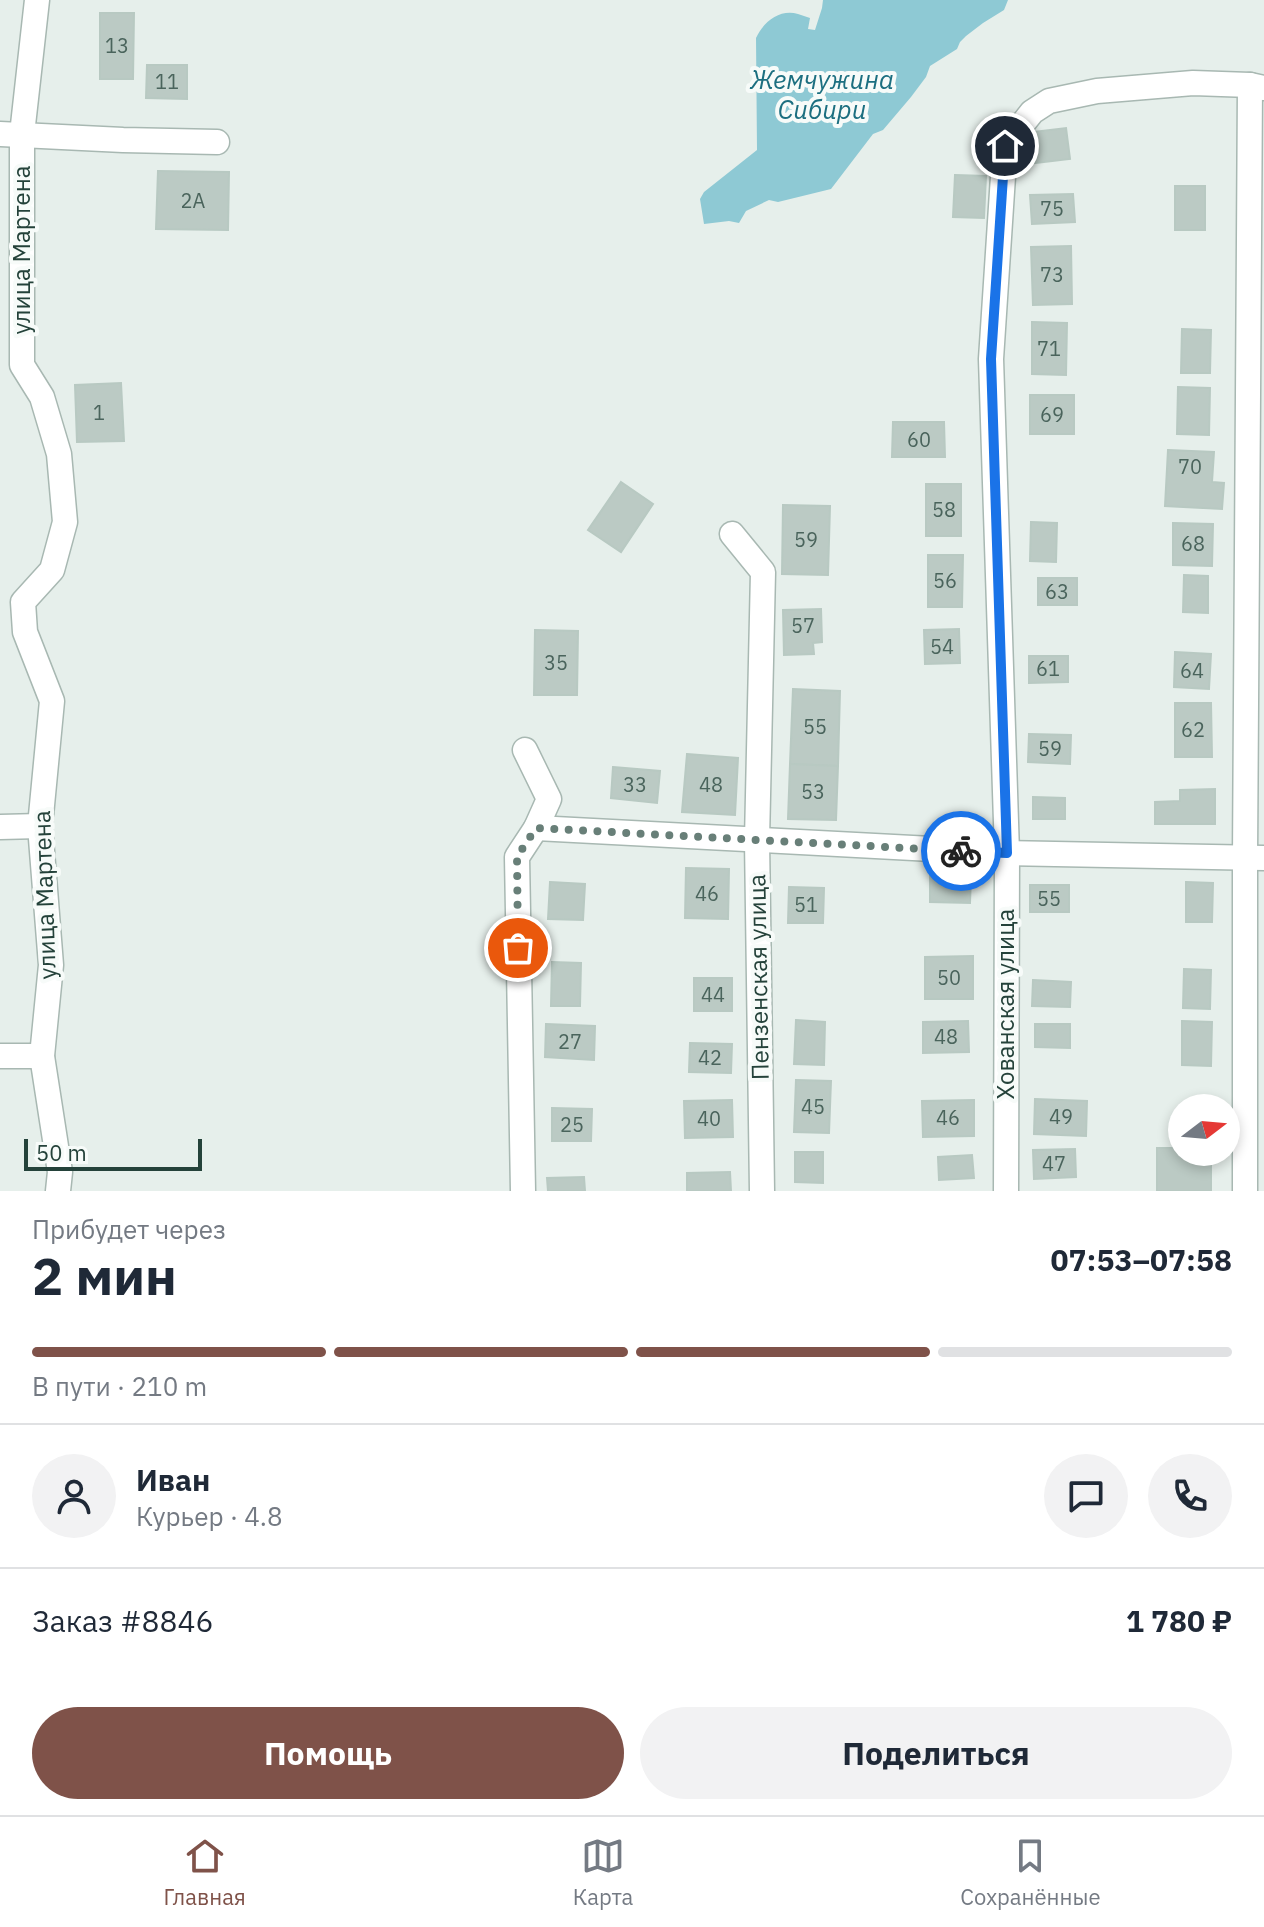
<!DOCTYPE html>
<html lang="ru">
<head>
<meta charset="utf-8">
<style>
  body { margin:0; font-family:"IBM Plex Sans",sans-serif; background:#f2f2f3; color:#1f2937; height:100vh; display:flex; flex-direction:column; font-size:30px; white-space:nowrap }
  * { box-sizing:border-box; margin:0 }
  p { font-size:26px; color:#747a83 }
  .icon { flex:none; width:44px; height:44px; fill:none; stroke:currentColor; stroke-width:2; stroke-linecap:round; stroke-linejoin:round }
  .map { position:relative; height:1191px; overflow:hidden }
  .sheet { display:flex; flex-direction:column; background:#fff; flex:1 }
  .sheet>* { flex:none }
  .needle { width:52px; rotate:74deg }
  .controls { position:absolute; left:1168px; top:1094px; display:grid; gap:16px }
  .controls a { display:grid; place-items:center; width:72px; height:72px; border-radius:50%; background:#fff; box-shadow:0 4px 12px #0003; font-size:40px }
  .scale { position:absolute; left:24px; bottom:20px; width:178px; box-sizing:border-box; padding-left:8px; border:4px solid #24423a; border-top:0; font-size:22px; line-height:28px; white-space:nowrap; color:#24423a; -webkit-text-stroke:6px #f7fbf9; paint-order:stroke }
  .pin { position:absolute; display:grid; place-items:center; width:68px; height:68px; color:#fff; margin:-34px; border:4px solid #fff; border-radius:50%; box-shadow:0 2px 8px #0007 }
  .courier { position:absolute; display:grid; place-items:center; width:80px; height:80px; margin:-40px; border:6px solid #1a73e8; border-radius:50%; background:#fff; color:#222; box-shadow:0 2px 10px #0007 }
  .summary em { font-style:normal; font-weight:800 }
  .summary div { display:flex; flex-direction:column-reverse }
  .summary { display:flex; align-items:center; justify-content:space-between; height:136px; padding:0 32px }
  h1 { font-size:52px; font-weight:800; line-height:60px }
  .bar { display:grid; grid-template-columns:repeat(4,1fr); gap:12px 8px; align-content:center; height:96px; padding:0 32px }
  .bar i { height:10px; border-radius:6px; background:#e0e1e3 }
  .bar .active { background:#7f5249 }
  .bar p { grid-column:span 4 }
  .line { display:flex; align-items:center; gap:20px; padding:0 32px; border-top:2px solid #e0e1e3 }
  .line div { flex:1 }
  .round { display:grid; place-items:center; flex:none; width:84px; height:84px; border-radius:42px; background:#f2f2f3 }
  .cta { display:flex; gap:16px; margin-top:auto; padding:16px 32px }
  .cta a { flex:1; height:92px; border-radius:48px; background:#7f5249; color:#fff; font-size:32px; font-weight:800; line-height:92px; text-align:center }
  .cta a+a { background:#f2f2f3; color:#1f2937 }
  .dock { display:flex; justify-content:space-around; align-items:center; height:112px; border-top:2px solid #e0e1e3; background:#fff; font-size:22px; color:#747a83 }
  .dock a { display:grid; justify-items:center; gap:4px }
  .dock .active { color:#7f5249 }
  .map>svg:first-child { display:block }
  .water { fill:#8ec9d4 }
  .building { fill:#bbcac4; stroke:#b8c9c2; stroke-width:2 }
  .lines { fill:none; stroke-linecap:round; stroke-linejoin:round }
  .minor-casing { stroke:#a8b8b2; stroke-width:27 }
  .minor { stroke:#fff; stroke-width:24 }
  .done { stroke:#687f78; stroke-width:8; stroke-dasharray:0 14.4 }
  .route { stroke:#1a73e8; stroke-width:10 }
  .labels { text-anchor:middle; stroke-width:8; stroke-linejoin:round; paint-order:stroke }
  .number-label { font-size:20px; fill:#4a645c }
  .street-label { font-size:24px; fill:#24423a; stroke:#f7fbf9 }
  .water-label { font-size:26px; font-style:italic; fill:#1c6f80; stroke:#f7fbf9 }
</style>
</head>
<body>
<div class="map">
<svg width="1264" height="1191" viewBox="0 0 1264 1191">
  <rect width="100%" height="100%" fill="#e6efeb"/>
  <path class="water" d="M823,0H1008L1004,10L983,23L966,36L960,42L957,49L930,66L926,77L911,97L883,130L873,134L831,189L778,202L769,200L746,211L739,223L729,221L704,224L700,199L704,192L757,150L756,38C764,21 780,9 798,14C802,15 806,17 810,18L808,29L815,30L822,8Z"/>
  <g class="building">
    <path d="M100,13H134L133,79H100Z"/>
    <path d="M147,65H187V99L146,98Z"/>
    <path d="M1066,128L1070,159L1028,164L1024,133Z"/>
    <path d="M158,171L229,172L228,230L156,229Z"/>
    <path d="M955,175L986,176L984,218L953,217Z"/>
    <rect x="1175" y="186" width="30" height="44"/>
    <path d="M1073,194L1075,222L1032,224L1030,195Z"/>
    <path d="M1071,246L1072,304L1033,305L1031,247Z"/>
    <path d="M1032,322L1067,323L1066,375L1032,374Z"/>
    <path d="M1182,329L1211,330L1210,373H1181Z"/>
    <path d="M121,383L124,441L77,442L75,385Z"/>
    <path d="M1178,387L1210,388L1209,435L1177,434Z"/>
    <rect x="1030" y="395" width="44" height="39"/>
    <path d="M893,422H944L945,457H892Z"/>
    <path d="M1168,450L1214,452L1212,482L1224,483L1222,509L1165,506Z"/>
    <path d="M621,482L653,504L621,552L588,530Z"/>
    <rect x="926" y="484" width="35" height="52"/>
    <path d="M783,505L830,506L828,575L782,574Z"/>
    <path d="M1031,522L1057,523L1056,562L1030,561Z"/>
    <path d="M1173,523L1213,524L1212,566L1173,565Z"/>
    <path d="M928,555H963L962,607H928Z"/>
    <path d="M1184,575L1208,576V613L1183,612Z"/>
    <rect x="1038" y="578" width="39" height="27"/>
    <path d="M821,609L822,642L813,643L814,654L784,655L783,610Z"/>
    <path d="M959,629L960,663L925,664L924,630Z"/>
    <path d="M535,630L578,631L577,695H534Z"/>
    <path d="M1175,652L1211,654L1209,689L1174,687Z"/>
    <path d="M1029,656H1068V682L1029,683Z"/>
    <path d="M793,689L840,691L838,766L790,764Z"/>
    <path d="M1175,703H1211L1212,757H1175Z"/>
    <path d="M1029,734L1071,735L1070,764L1028,762Z"/>
    <path d="M687,754L738,758L735,815L682,812Z"/>
    <path d="M790,764L838,766L836,820L788,819Z"/>
    <path d="M613,767L660,771L657,803L611,798Z"/>
    <path d="M1215,789V824H1155V802L1180,801V790Z"/>
    <path d="M1033,797L1065,798V819H1033Z"/>
    <path d="M686,868L729,869L728,919L685,918Z"/>
    <path d="M930,875H971L970,903L930,902Z"/>
    <path d="M550,882L585,884L583,920L548,919Z"/>
    <path d="M1186,882L1213,883L1212,922H1186Z"/>
    <rect x="1030" y="885" width="39" height="27"/>
    <path d="M789,887L824,888L823,923H788Z"/>
    <path d="M973,956V999H925V957Z"/>
    <path d="M552,962L581,963L580,1006H551Z"/>
    <path d="M1184,969L1211,970L1210,1009L1183,1008Z"/>
    <rect x="694" y="978" width="38" height="33"/>
    <path d="M1033,980L1071,982L1070,1007L1032,1006Z"/>
    <path d="M796,1020L825,1022L824,1065L794,1064Z"/>
    <path d="M968,1021L969,1052L923,1053V1022Z"/>
    <path d="M1182,1021L1212,1022L1211,1066L1182,1065Z"/>
    <path d="M546,1024L595,1026L594,1060L545,1057Z"/>
    <path d="M1035,1024H1070V1048L1035,1047Z"/>
    <path d="M690,1043L732,1044L731,1073L689,1072Z"/>
    <path d="M796,1080L831,1081L829,1133L794,1132Z"/>
    <path d="M1035,1099L1087,1101L1086,1136L1034,1134Z"/>
    <path d="M732,1100L733,1137L685,1138L684,1101Z"/>
    <path d="M974,1100V1136L923,1137L922,1101Z"/>
    <path d="M552,1108L592,1109L591,1141H552Z"/>
    <rect x="1175" y="1115" width="7" height="24"/>
    <path d="M1157,1148H1180V1155H1211V1191H1157Z"/>
    <path d="M1075,1149L1076,1177L1034,1179L1033,1150Z"/>
    <path d="M795,1152H823V1183L795,1182Z"/>
    <path d="M972,1155L974,1178L939,1180L938,1157Z"/>
    <path d="M730,1172L731,1191H687V1173Z"/>
    <path d="M584,1177L585,1191H548L547,1178Z"/>
  </g>
  <g class="lines">
    <defs>
      <g id="minor">
        <path d="M37,0L22,134V365L42,397L59,454L65,522L52,570L23,602L25,632L52,701L40,826L51,965L42,1056L60,1172L58,1191"/>
        <path d="M0,134L123,140L217,142"/>
        <path d="M732,534L763,572L757,840L762,1191"/>
        <path d="M0,827L40,826"/>
        <path d="M536,828L1007,853L1264,858"/>
        <path d="M0,1056H42"/>
        <path d="M523,1191L517,857L536,828L549,799L525,750"/>
        <path d="M1006,1191L1007,853L991,359L1005,146L1032,112L1049,101L1097,91L1193,83L1250,85L1264,88"/>
        <path d="M1245,1191V858L1250,85"/>
      </g>
    </defs>
    <use href="#minor" class="minor-casing"/>
    <use href="#minor" class="minor"/>
  </g>
  <g class="lines">
    <path class="done" d="M518,948L517,857L536,828L961,851"/>
    <path class="route" d="M961,851L1007,853L991,359L1005,146"/>
  </g>
  <g class="labels">
    <g class="number-label">
      <text x="117" y="53">13</text>
      <text x="167" y="89">11</text>
      <text x="193" y="208">2А</text>
      <text x="1052" y="216">75</text>
      <text x="1052" y="282">73</text>
      <text x="1049" y="356">71</text>
      <text x="99" y="420">1</text>
      <text x="1052" y="422">69</text>
      <text x="919" y="447">60</text>
      <text x="1190" y="474">70</text>
      <text x="944" y="517">58</text>
      <text x="806" y="547">59</text>
      <text x="1193" y="551">68</text>
      <text x="945" y="588">56</text>
      <text x="1057" y="599">63</text>
      <text x="803" y="633">57</text>
      <text x="942" y="654">54</text>
      <text x="556" y="670">35</text>
      <text x="1048" y="676">61</text>
      <text x="1192" y="678">64</text>
      <text x="815" y="734">55</text>
      <text x="1193" y="737">62</text>
      <text x="1050" y="756">59</text>
      <text x="635" y="792">33</text>
      <text x="711" y="792">48</text>
      <text x="813" y="799">53</text>
      <text x="707" y="901">46</text>
      <text x="1049" y="906">55</text>
      <text x="806" y="912">51</text>
      <text x="949" y="985">50</text>
      <text x="713" y="1002">44</text>
      <text x="946" y="1044">48</text>
      <text x="570" y="1049">27</text>
      <text x="710" y="1065">42</text>
      <text x="813" y="1114">45</text>
      <text x="1061" y="1124">49</text>
      <text x="948" y="1125">46</text>
      <text x="709" y="1126">40</text>
      <text x="572" y="1132">25</text>
      <text x="1054" y="1171">47</text>
    </g>
    <g class="street-label">
      <text transform="translate(22 250) rotate(-90)" y="8">улица Мартена</text>
      <text transform="translate(45 895) rotate(-92)" y="8">улица Мартена</text>
      <text transform="translate(759 977) rotate(-91)" y="8">Пензенская улица</text>
      <text transform="translate(1006 1004) rotate(-90)" y="8">Хованская улица</text>
    </g>
    <g class="water-label">
      <text x="822" y="89">Жемчужина<tspan x="822" dy="30">Сибири</tspan></text>
    </g>
  </g>
</svg>
<div class="controls">
<a><svg class="needle" viewBox="-14 -14 28 28"><path d="M0-13l5 13h-10z" fill="#e53935"/><path d="M0 13l5-13h-10z" fill="#747a83"/></svg></a>
</div>
<div class="scale">50 m</div>
<div class="pin" style="left:518px;top:948px;background:#ea580c"><svg class="icon" aria-label="bag" viewBox="0 0 24 24"><path d="M5 8h14l-1 12H6zM9 8a3 3 0 0 1 6 0"/></svg></div>
<div class="pin" style="left:1005px;top:146px;background:#1f2937"><svg class="icon" aria-label="home" viewBox="0 0 24 24"><path d="M3 11l9-7 9 7M6 9v11h12V9"/></svg></div>
<div class="courier" style="left:961px;top:851px"><svg class="icon" aria-label="bike" viewBox="0 0 24 24"><circle cx="6" cy="16" r="4"/><circle cx="18" cy="16" r="4"/><path d="M6 16l4-8h5l3 8M10 8l3 8H6M13 5h3"/></svg></div>
</div>
<section class="sheet">
<div class="summary"><div><h1>2 мин</h1><p>Прибудет через</p></div><em>07:53–07:58</em></div>
<div class="bar"><i class="active"></i><i class="active"></i><i class="active"></i><i></i><p>В пути · 210 m</p></div>
<div class="line" style="height:144px"><a class="round"><svg class="icon" aria-label="person" viewBox="0 0 24 24"><circle cx="12" cy="8" r="4"/><path d="M4 21q1-7 8-7t8 7"/></svg></a><div><b>Иван</b><p>Курьер · 4.8</p></div><a class="round"><svg class="icon" aria-label="chat" viewBox="0 0 24 24"><path d="M4 5h16v11H9l-5 4z"/></svg></a><a class="round"><svg class="icon" aria-label="phone" viewBox="0 0 24 24"><path d="M5 4h4l2 5-3 2q2 4 5 5l2-3 5 2v4C11 20 4 13 5 4z"/></svg></a></div>
<div class="line" style="height:104px"><div>Заказ #8846</div><b>1 780 ₽</b></div>
<div class="cta"><a>Помощь</a><a>Поделиться</a></div>
</section>
<nav class="dock">
<a class="active"><svg class="icon" aria-label="home" viewBox="0 0 24 24"><path d="M3 11l9-7 9 7M6 9v11h12V9"/></svg>Главная</a>
<a><svg class="icon" aria-label="map" viewBox="0 0 24 24"><path d="M3 6l6-2 6 2 6-2v14l-6 2-6-2-6 2zM9 4v14M15 6v14"/></svg>Карта</a>
<a><svg class="icon" aria-label="saved" viewBox="0 0 24 24"><path d="M7 4h10v16l-5-4-5 4z"/></svg>Сохранённые</a>
</nav>
</body>
</html>
